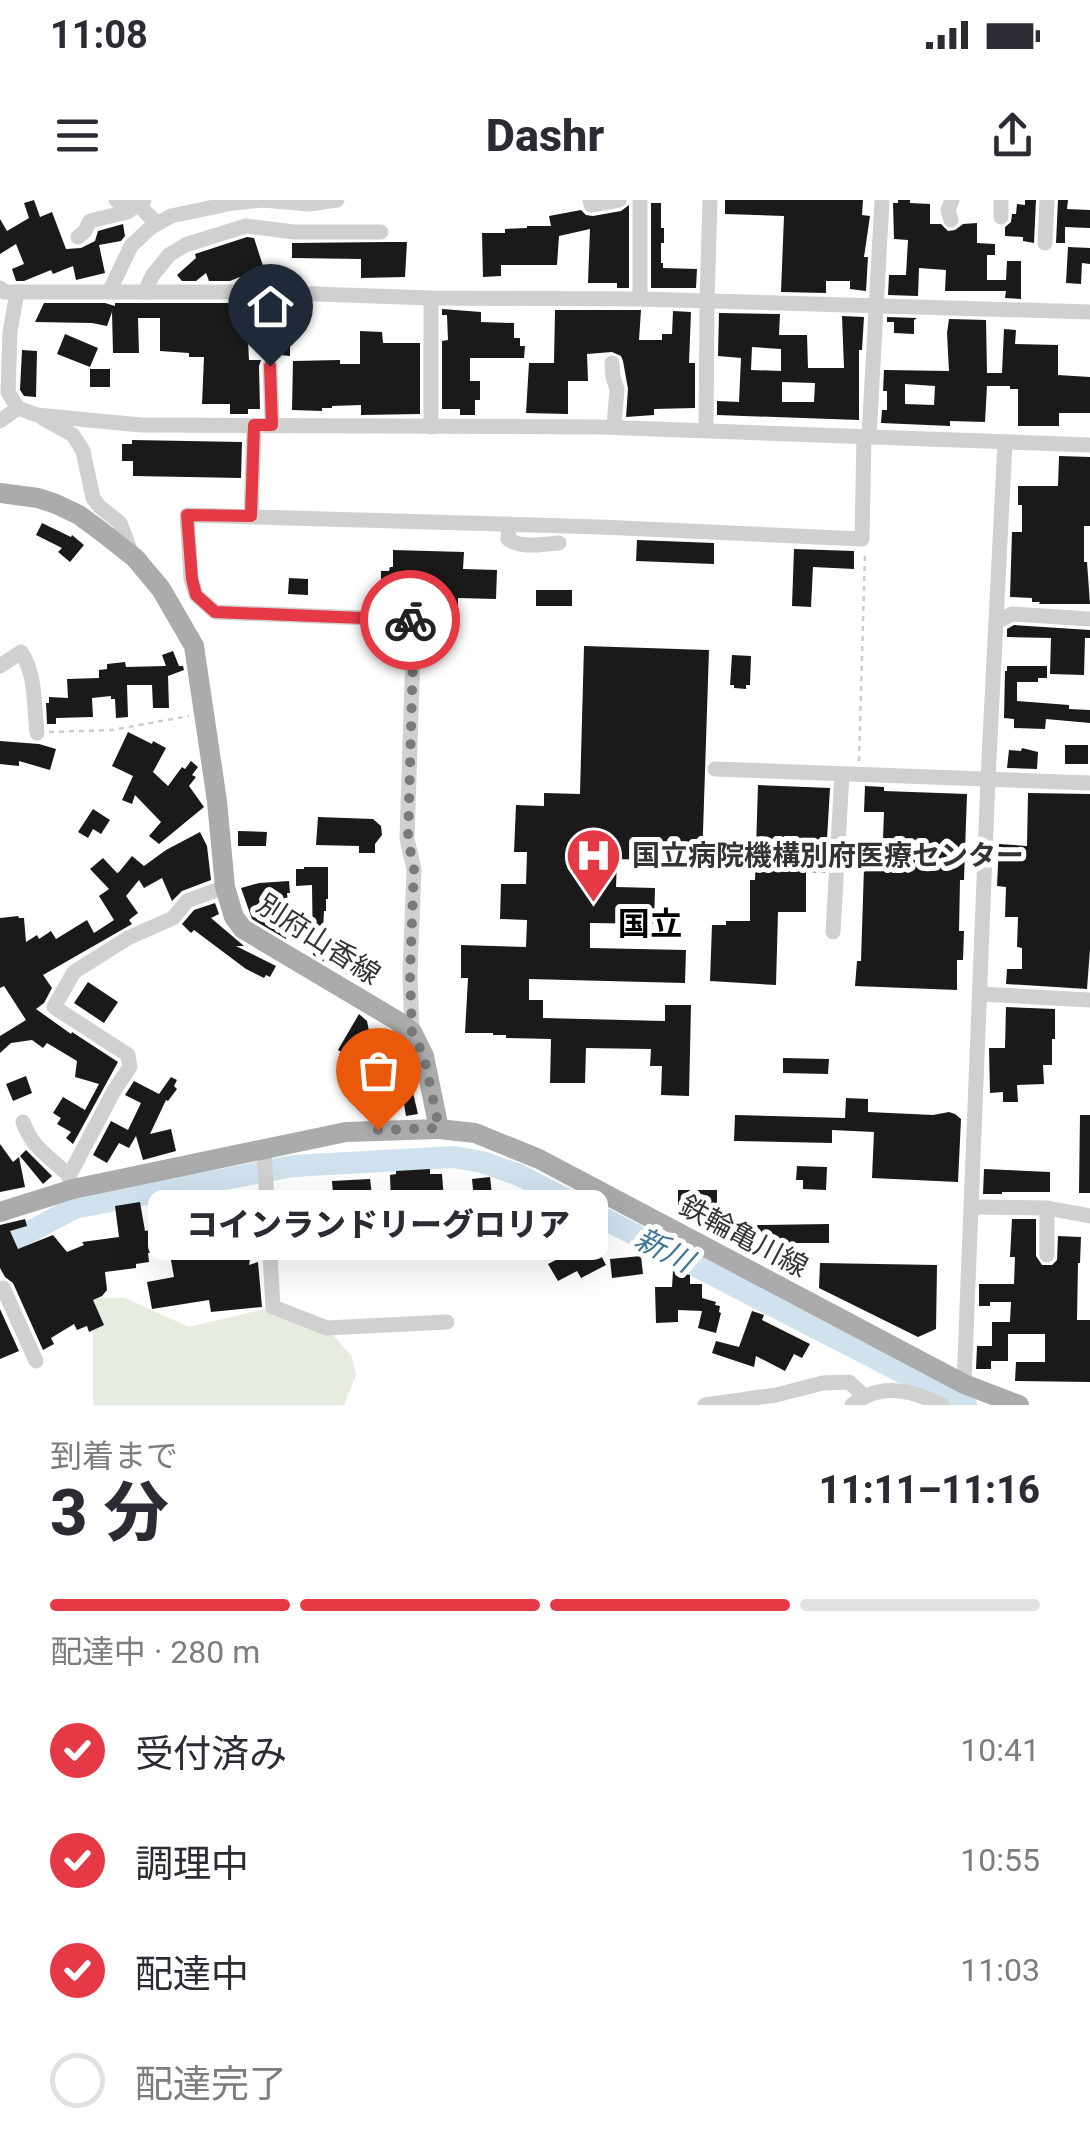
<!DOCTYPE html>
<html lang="ja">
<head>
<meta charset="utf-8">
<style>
  body { margin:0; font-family:Roboto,"Noto Sans JP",sans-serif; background:#f7f7f7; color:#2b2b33; height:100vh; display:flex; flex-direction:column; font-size:38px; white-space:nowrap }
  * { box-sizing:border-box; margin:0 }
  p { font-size:32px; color:#7c7c81 }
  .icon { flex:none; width:55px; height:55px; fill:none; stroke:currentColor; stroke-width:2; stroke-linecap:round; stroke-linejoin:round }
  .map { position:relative; height:1205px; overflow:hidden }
  .panel { display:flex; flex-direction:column; background:#fff; flex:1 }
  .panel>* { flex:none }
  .pin { position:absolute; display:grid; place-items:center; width:85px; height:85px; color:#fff; margin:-102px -42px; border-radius:50% 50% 50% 0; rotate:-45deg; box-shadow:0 0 10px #0007 }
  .pin .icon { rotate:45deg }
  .courier { position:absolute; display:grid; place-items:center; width:100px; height:100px; margin:-50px; border:8px solid #e63946; border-radius:50%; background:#fff; color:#222; box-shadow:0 2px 12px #0007 }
  .bubble { position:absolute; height:70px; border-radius:15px; background:#fff; box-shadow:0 10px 40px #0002; font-size:32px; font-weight:800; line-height:70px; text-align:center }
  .head em { font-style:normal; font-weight:800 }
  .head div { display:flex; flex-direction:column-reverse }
  .head { display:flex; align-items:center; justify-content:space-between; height:170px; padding:0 50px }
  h1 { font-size:65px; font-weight:800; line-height:75px }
  .bar { display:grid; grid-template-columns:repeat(4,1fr); gap:15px 10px; align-content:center; height:120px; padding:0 50px }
  .bar i { height:12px; border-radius:8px; background:#e1e1e2 }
  .bar .selected { background:#e63946 }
  .bar p { grid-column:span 4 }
  ol { padding:0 50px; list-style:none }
  li { display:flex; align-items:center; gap:30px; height:110px }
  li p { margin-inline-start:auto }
  li .icon { padding:10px; border-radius:50%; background:#e63946; color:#fff; stroke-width:4 }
  li:last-child { color:#7c7c81 }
  li i { width:55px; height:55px; border:5px solid #e1e1e2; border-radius:50% }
  .status { display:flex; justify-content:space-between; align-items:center; height:70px; padding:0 50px; background:#fff; direction:ltr }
  .status svg { height:28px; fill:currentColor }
  header { display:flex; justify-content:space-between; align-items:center; height:130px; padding:0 50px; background:#fff; font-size:45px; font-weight:800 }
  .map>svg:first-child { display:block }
  .green { fill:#e6ecdf }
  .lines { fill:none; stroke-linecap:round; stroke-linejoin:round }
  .river { stroke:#cfe2ee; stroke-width:22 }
  .building { fill:#1a1a1a; fill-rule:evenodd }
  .path { stroke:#cdcdcd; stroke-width:2.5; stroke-dasharray:5 5; stroke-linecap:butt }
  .minor { stroke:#d0d0d0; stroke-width:15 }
  .major { stroke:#ababab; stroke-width:20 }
  .done { stroke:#7a7a7a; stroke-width:10; stroke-dasharray:0 18 }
  .route { stroke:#e63946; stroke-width:12 }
  .labels { text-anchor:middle; stroke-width:10; stroke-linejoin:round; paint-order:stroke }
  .poi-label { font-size:28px; font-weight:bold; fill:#333; stroke:#fff; text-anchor:start }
  .street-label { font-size:28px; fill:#333; stroke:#fff }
  .water-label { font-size:30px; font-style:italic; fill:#3f7597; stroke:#fff }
  .quarter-label { font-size:32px; font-weight:bold; fill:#000; stroke:#fff }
</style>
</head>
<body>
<div class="status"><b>11:08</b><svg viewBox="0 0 49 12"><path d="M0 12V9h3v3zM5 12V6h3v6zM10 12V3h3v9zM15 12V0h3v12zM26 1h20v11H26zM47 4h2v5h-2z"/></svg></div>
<header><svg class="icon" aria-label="menu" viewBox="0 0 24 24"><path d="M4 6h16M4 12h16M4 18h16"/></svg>Dashr<svg class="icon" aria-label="share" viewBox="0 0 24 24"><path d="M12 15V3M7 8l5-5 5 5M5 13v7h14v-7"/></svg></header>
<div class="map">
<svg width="1090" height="1205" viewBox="0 0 1090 1205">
  <rect width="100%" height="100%" fill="#fff"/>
  <path class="green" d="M93,1098H125L189,1127L273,1107L327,1128L352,1157L356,1175L344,1205H93Z"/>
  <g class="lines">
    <path class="river" d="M0,1048L74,1008L293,966L454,957L482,962L519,975L966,1205"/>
  </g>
  <g class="building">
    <path d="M34,0L40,17L52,12L66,49L81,48L95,41L98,31L123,24L125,36L121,41L99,45L105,73L76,80L73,66L53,74L51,70L24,81H16L12,69L24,64L16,44L0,54V19L7,31L29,18L24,3Z"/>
    <path d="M725,0H863L862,15L870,16L864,57H868L866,91L850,89V81H826V93L781,92L784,16L725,14Z"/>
    <path d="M898,0H910V3L930,4V24H941L948,31L955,30L963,24L977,23V43L995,44V55H987V80H1006L1007,61H1021V99L1005,98L1006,91H945L946,70L919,68L918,96L888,95L889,75H906L908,40L894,39L893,3H898Z"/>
    <path d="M1025,0H1036L1034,43L1023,41V37L1005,36V27L1011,22L1012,14H1016L1017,4L1025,5Z"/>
    <path d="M1058,0H1068L1067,9L1090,10V28L1065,27V43H1056Z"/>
    <path d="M651,3H661V28H664V43H661V63H663V68L697,69L696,88H651Z"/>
    <path d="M629,5V88H617V83H588L590,29L559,36L557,65H501V76L483,77L482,33H505V29L527,28V26H551L549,16L581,10L586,15L593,16L621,11Z"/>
    <path d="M247,37L254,38L266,75V81H250L247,74L230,81H209L206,73L196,81H182L177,75L196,58L195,54Z"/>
    <path d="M386,42H407L405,77L361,78V59L292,58V43Z"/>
    <path d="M1068,47L1090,48V64L1082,63L1081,84L1066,83Z"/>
    <path d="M44,103H105L115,106V103H246L249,160H261L259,166L260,209H248V214H230V204H202L204,157H189V153L160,151V118H138L139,153H113L112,112L107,126L92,123L35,122Z"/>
    <path d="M272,104H292L293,134H290V156L271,154V139H274Z"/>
    <path d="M442,109L481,112V122L514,123V138H520V146H525L524,158H470V181H480V200H475V215H460V209H442V141L448,140L447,115H442Z"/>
    <path d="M555,110H641L639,140H662V134H672L673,111L691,112L689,163H695V208L654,209V215L626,217L628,189L623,161L621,156L612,152L587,154L588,181H568V214L526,213L529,163H554Z"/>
    <path d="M719,113L780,114L779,135H807L808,168H844L842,116L864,117L862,150H859V220L717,215V201L739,202L741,158L718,156ZM752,147L781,149V171L751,170ZM782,182L815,183L814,202H782Z"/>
    <path d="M887,117L917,118L914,120V134L894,133V122H887Z"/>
    <path d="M949,119L986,120L987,173H1002L1004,129L1016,130L1015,144L1058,145V175L1090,177V213H1059V226H1018V189H1010V186H987L985,222L950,221V226L881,223L882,210H887V191H883L884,170L949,171L947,133ZM905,184L935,186L934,205L905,204Z"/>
    <path d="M360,131L382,132L383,143H420V214L361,215V205L332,206V208H322V211L292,210L293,161L340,160V164H360Z"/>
    <path d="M65,134L98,148L90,167L57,154Z"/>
    <path d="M22,150L37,151L36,197L24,196L20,190Z"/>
    <rect x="90" y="169" width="20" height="18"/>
    <path d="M132,240L242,242L241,278L133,276V261H122V244H132Z"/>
    <path d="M1059,256L1090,257V326H1084V362H1087L1090,404H1039L1040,402H1032V398L1010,397L1012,332H1022V305H1018V286H1058Z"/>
    <path d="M42,323L71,337L72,335L84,345L70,362L58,352L62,348L36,335Z"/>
    <path d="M637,340L714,343V364L636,361Z"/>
    <path d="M794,349L854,351V369L813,367L811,407L792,406Z"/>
    <path d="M393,350L464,352L463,369L497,370L496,399L458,398V406H444V401L389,400V381H381V371H389L390,367H393Z"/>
    <path d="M289,378L308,379V395L288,394Z"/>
    <rect x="536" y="390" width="36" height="16"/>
    <path d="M1014,425L1090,430V438H1085L1084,475L1050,474L1051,438L1007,437V429Z"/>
    <path d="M584,446L709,450L702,662L617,659L616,687L655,688L654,724L590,723V748L686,750L685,783L529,779V800H543V818L665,821V805H691L689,896L661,895L662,866H650L651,849L586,848L585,883H550L551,839L506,838V835H493V833H465L468,778H461V745L526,747L527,720L500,719L501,684H526L527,652H514L516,605L544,606V593L580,594Z"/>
    <path d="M173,451L179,466H183L184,470L168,476L169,508H153L152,485H127L128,517L116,518L115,499H111V496L92,498L93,517L56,518V524H47L46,503H49V497L68,498L67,479L99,478V470L107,469V464L125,462L126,467L166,466L162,455Z"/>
    <path d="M732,455L751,456L750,485H746V489L734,488V485H730Z"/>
    <path d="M1007,466H1047V478H1038V482H1017V501L1069,505V509L1090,510V523L1046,519L1045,529L1014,528V519L1004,518L1005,471H1007Z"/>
    <path d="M128,532L152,544L153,541L166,548L153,572L168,586L182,567L185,569L191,561L198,567L192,575L196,577L189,586L204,607L159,644L149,636L161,622L135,595L132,604L122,600L133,576L112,566Z"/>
    <path d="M0,541L39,544L56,549L50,570L19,561V566L0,564Z"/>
    <rect x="1065" y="545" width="23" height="19"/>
    <path d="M1022,548L1038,552L1037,569L1007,568L1009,550L1021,551Z"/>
    <path d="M758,585L830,588L825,673L806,672V712H778L776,785L710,781L712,725H726V721H750V680H755Z"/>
    <path d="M865,586L884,587V591L967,594L964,680H960L959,731H964L963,760H957V790L855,786L857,761H861L864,667L896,668L897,639L883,638L884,612H864Z"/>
    <path d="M1028,593L1090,594V749L1087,789L1006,784L1007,769H1022V748L1017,747L1018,717H1005L1006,687L997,686L999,644L1027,646Z"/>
    <path d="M93,609L110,620L101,634L93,629L88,638L78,632Z"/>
    <path d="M318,617L373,619L381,626L382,635L375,644V653H359V646L316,645Z"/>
    <path d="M238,631L267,632L266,646H238Z"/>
    <path d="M200,632L207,646L211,680L182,691L172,701L162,678L144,688L139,680L126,696L138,713L129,720L132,724L43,775L52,788L44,803L36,809L71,834L72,832L118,862L73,944L66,938L71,932L57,924L61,918L53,913L63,897L85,910L99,884L75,877L77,861L47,843L43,848L32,840L11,843L0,853V836L26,820L4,786L0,788V718L18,716L19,718H24L26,742L37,735L39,739L51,731L56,739L87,720L94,733L114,720L99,696L109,689L90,669L103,658L117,673L119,672L132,656L144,666L166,650Z"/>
    <path d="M304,667H328V699H326V711H324L323,730L326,754L360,755L359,774H346L341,771V762L327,763L313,755L312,685L296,686V669H304Z"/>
    <path d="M289,681L290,693H287L289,713L285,714L286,739L252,719L241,688L259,683Z"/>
    <path d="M215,703L219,714L211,718L244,746H236L276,766L270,777L266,775L264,778L246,769L194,730L191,733L182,724L194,710Z"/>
    <path d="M88,782L118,802L104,823L74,803Z"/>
    <path d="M1006,807L1055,809V839H1052V865H1043L1044,884L1017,885L1018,902H1003V892L990,893L989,848H1005Z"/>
    <path d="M359,814L367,821L371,841L366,848L358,854L348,856L338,850Z"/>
    <path d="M783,858L829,859L828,874L783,873Z"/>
    <path d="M405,859L418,914L406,916L404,904H369V896H364V883H381L377,869Z"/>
    <path d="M26,876L32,893L13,901L6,884Z"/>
    <path d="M171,877L177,880L174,886L177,889L168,901L166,900L150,934L171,929L176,951L143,960L136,936L129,948L119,943L107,963L93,955L111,921L128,930L141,903L125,895L134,881L159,894Z"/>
    <path d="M846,898L868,899V912L933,915L949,912L955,914L961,919L958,982L872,978L874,932L832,930V943L734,941L735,915L845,918Z"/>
    <path d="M1080,915H1090V993H1079Z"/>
    <path d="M0,944L13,962L19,957L25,987L0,992Z"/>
    <path d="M26,950L52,976L43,984L20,956Z"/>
    <path d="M797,966L827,967L826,990L803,989V980H796Z"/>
    <path d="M430,969V974H442L444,1000L391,1003L390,975L396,974V971Z"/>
    <path d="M984,969L1050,972V992H1002V994H983Z"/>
    <path d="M490,977L494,1012L556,1003L559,1023L519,1029L520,1035L461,1044L458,1023L476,1021L472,979Z"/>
    <path d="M370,979L373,1003L334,1007L332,981Z"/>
    <rect x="678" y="990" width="39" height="21"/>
    <path d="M140,1002L145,1031L252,1011L255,1028L249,1065L258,1062L262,1107L211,1112L209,1100L152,1109L147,1082L174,1077L169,1049L148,1053L149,1062L136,1064V1068L105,1072L107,1090L102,1096L93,1100L104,1125L89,1132L87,1126L77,1130L74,1124L51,1138L54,1144L43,1150L13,1083L5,1077L0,1068V1025L25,1019L27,1026L10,1031L18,1049L53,1035L67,1052L84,1045L82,1042L119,1037L115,1006Z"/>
    <path d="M1012,1019H1036V1056L1042,1065H1052L1057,1060L1058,1036L1081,1037L1080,1063H1078L1077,1120H1090V1182L1015,1181L1016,1162H1045V1134H1008V1161H991V1169H976L977,1146H992V1122H1010L1011,1102H990V1106H979V1084H1014L1015,1057H1010Z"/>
    <path d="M829,1024V1043H756V1025Z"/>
    <path d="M584,1040L589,1050L596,1046L606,1065L581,1078L577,1071L558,1081L548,1064L556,1060L553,1054L562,1049L563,1051Z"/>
    <path d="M641,1056L643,1074L612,1078L610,1059Z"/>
    <path d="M820,1063L937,1065L936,1129L918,1137L819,1088Z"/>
    <path d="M673,1071L690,1075V1084H702V1098L716,1102L715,1105L720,1106L719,1112L721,1113L716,1133L698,1128L702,1111L678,1110V1122L656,1123L655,1087H672Z"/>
    <path d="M0,1109L19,1151L0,1159Z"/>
    <path d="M752,1111L764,1115L762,1120L810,1144L802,1158L794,1154L785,1171L756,1156L754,1167L712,1153L716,1141L739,1147Z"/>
  </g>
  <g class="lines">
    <g class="path">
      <path d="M49,532L112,530L189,516"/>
      <path d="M859,561L865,354"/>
    </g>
    <g class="minor">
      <path d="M116,0L122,5L140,7L157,23"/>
      <path d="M590,0L591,5L619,0"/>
      <path d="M1001,17V0"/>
      <path d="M951,20L948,10L952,0"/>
      <path d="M78,37L85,31L90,21L127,12L144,0"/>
      <path d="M1045,43L1047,0"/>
      <path d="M0,88L4,92H259L431,98L640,99L1090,112"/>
      <path d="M17,92L10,132L8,192L18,208L37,215L141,225L600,227L1090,245"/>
      <path d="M109,92L131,46L150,28L171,16L233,3L263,0L309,4L337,0"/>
      <path d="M145,92L152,76L169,55L185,45L246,26L294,32H381"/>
      <path d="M431,98V227"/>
      <path d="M640,99V0"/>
      <path d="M259,134V92"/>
      <path d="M612,163L613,177L617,189L614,227"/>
      <path d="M270,166L272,225"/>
      <path d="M44,219L73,235L83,251L93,298L100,307L120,323L132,355"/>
      <path d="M0,221L18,208"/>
      <path d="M706,230L707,101L710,0"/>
      <path d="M869,237L882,0"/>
      <path d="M251,316L254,225"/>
      <path d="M509,324L508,339C522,349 542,344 559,343"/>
      <path d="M996,422L1012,414L1090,419"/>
      <path d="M0,466L21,452C36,474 34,506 37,533"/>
      <path d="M715,569L1090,583"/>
      <path d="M833,732L842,574"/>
      <path d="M980,794L1090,800"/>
      <path d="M412,832L410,774L414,669L407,639L414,420L215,412L196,395L191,379L187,315L601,327L862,339L864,236"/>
      <path d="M23,922C33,950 50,956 69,976"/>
      <path d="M264,949L273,1107L327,1128L447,1122"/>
      <path d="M73,989L69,976L115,889L130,867L128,855L54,807L74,772L128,738L173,718L187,701L225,687"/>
      <path d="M972,1007L1047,1008V1055"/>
      <path d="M1047,1008L1090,1016"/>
      <path d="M0,1090L3,1088L36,1161"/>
      <path d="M964,1184L988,579L1005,242"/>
      <path d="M705,1205L776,1195L823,1183L849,1182L864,1196"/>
      <path d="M852,1205C880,1182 912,1190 942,1205"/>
    </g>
    <g class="major">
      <path d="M0,293L38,298L56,304L79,315L102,332L135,358L161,389L194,446L217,601L225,687L234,717L243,729L396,820L412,832L424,856L439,929L346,932L73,989L0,1012"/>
      <path d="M439,929L475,933L539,959L964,1184L1019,1205"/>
    </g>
  </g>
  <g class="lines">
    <path class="done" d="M378,930L439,928L424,856L412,832L410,774L414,669L408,639L414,420H410"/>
    <path class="route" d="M270,166L272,225H254L251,316L187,315L192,379L196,395L215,412L410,420"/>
  </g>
  <defs>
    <symbol id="hospital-pin" viewBox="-11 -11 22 30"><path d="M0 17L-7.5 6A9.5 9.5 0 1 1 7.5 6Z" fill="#e63946" stroke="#fff"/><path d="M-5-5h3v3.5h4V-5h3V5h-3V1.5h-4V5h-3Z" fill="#fff"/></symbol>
  </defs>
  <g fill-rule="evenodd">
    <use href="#hospital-pin" x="562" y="624" width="63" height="86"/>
  </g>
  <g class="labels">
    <g class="poi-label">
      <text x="632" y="665">国立病院機構別府医療センター</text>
    </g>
    <g class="street-label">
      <text transform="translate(319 739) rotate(33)" y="10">別府山香線</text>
      <text transform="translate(744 1036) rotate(28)" y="10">鉄輪亀川線</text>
    </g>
    <g class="water-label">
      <text transform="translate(664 1050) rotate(27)" y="10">新川</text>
    </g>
    <g class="quarter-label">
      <text x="650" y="735">国立</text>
    </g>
  </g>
</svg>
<div class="pin" style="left:378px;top:930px;background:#ea580c"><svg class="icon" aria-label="bag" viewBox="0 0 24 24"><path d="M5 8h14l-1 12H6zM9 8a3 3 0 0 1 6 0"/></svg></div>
<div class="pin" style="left:270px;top:166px;background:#1f2937"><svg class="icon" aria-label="home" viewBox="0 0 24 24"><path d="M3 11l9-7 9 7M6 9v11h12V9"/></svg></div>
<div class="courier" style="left:410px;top:420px"><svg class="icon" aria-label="bike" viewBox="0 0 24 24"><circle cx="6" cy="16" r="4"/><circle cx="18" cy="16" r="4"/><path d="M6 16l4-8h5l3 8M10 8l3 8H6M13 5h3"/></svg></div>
<div class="bubble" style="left:148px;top:990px;width:460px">コインランドリーグロリア</div>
</div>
<section class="panel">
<div class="head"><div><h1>3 分</h1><p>到着まで</p></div><em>11:11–11:16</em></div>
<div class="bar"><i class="selected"></i><i class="selected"></i><i class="selected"></i><i></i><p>配達中 · 280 m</p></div>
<ol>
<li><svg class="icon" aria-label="check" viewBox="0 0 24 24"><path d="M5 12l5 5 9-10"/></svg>受付済み<p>10:41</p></li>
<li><svg class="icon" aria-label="check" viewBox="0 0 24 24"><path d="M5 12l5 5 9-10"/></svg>調理中<p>10:55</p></li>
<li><svg class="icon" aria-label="check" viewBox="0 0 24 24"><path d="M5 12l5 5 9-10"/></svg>配達中<p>11:03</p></li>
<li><i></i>配達完了</li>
</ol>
</section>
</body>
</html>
